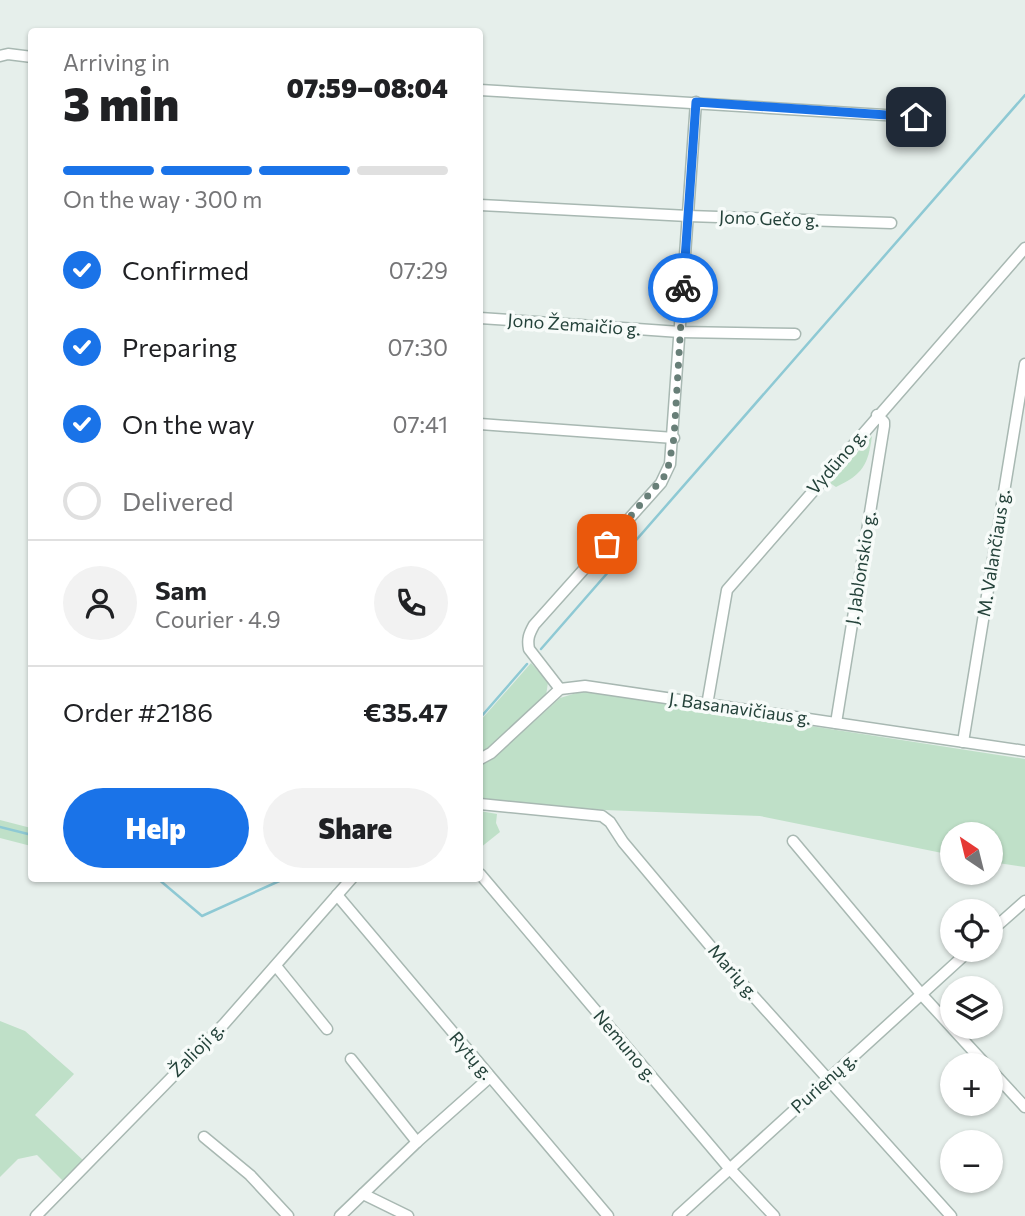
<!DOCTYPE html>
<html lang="en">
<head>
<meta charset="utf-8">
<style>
  body { margin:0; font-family:Commissioner,sans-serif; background:#f2f2f2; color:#202124; height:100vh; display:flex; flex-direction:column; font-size:26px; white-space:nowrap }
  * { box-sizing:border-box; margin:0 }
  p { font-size:23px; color:#757577 }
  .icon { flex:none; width:38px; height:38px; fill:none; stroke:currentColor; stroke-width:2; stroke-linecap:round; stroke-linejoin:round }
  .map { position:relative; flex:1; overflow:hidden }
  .panel { position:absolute; left:28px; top:28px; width:455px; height:854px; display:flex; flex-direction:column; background:#fff; border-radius:7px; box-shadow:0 2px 5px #0004 }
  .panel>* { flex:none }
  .needle { width:46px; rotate:325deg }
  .fabs { position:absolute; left:940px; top:822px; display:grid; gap:14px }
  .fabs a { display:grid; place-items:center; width:63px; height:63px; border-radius:50%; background:#fff; box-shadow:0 2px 5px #0004; font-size:35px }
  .pin { position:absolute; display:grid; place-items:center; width:60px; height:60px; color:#fff; margin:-30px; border-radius:14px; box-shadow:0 4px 10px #0006 }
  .courier { position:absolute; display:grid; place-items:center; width:70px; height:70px; margin:-35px; border:5px solid #1a73e8; border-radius:50%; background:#fff; color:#222; box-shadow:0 2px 9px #0007 }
  .head em { font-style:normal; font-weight:800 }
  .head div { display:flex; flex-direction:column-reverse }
  .head { display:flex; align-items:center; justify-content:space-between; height:119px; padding:0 35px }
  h1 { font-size:46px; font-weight:800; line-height:52px }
  .bar { display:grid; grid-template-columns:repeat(4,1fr); gap:10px 7px; align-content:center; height:84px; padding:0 35px }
  .bar i { height:9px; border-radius:5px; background:#e0e0e0 }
  .bar .on { background:#1a73e8 }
  .bar p { grid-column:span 4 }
  .line { display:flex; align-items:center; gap:18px; padding:0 35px; border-top:2px solid #e0e0e0 }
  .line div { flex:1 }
  .round { display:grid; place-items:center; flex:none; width:74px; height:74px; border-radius:37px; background:#f2f2f2 }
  ol { padding:0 35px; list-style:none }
  li { display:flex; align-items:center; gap:21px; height:77px }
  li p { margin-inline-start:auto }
  li .icon { padding:7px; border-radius:50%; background:#1a73e8; color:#fff; stroke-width:4 }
  li:last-child { color:#757577 }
  li i { width:38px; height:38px; border:4px solid #e0e0e0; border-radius:50% }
  .cta { display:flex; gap:14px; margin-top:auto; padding:14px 35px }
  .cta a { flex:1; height:80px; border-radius:42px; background:#1a73e8; color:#fff; font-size:28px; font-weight:800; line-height:80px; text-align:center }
  .cta a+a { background:#f2f2f2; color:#202124 }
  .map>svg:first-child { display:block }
  .green { fill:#bfe0c8 }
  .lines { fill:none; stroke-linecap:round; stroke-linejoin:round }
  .stream { stroke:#8ec9d4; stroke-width:2.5 }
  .street-casing { stroke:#a8b8b2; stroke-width:13 }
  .street { stroke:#fff; stroke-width:10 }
  .done { stroke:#687f78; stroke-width:7; stroke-dasharray:0 12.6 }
  .route { stroke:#1a73e8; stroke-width:9 }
  .labels { text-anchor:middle; stroke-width:7; stroke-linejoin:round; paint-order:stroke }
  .street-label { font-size:18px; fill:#24423a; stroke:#f7fbf9 }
</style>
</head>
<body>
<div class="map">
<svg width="1025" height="1216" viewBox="0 0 1025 1216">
  <rect width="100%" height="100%" fill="#e6efeb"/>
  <g class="green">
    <path d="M872,436C868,465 863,474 836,487L830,483Z"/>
    <path d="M531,663L548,682L546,696L480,755V721Z"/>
    <path d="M583,691L1025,759V867L991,862L990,835H952V855L760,816L604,810L480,799V764L517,737L560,698Z"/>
    <path d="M480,811L497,814L496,823L500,832L480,848Z"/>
    <path d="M0,820L31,828V846L0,838Z"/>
    <path d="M0,1021L25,1031L74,1074L35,1115L86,1163L66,1184L37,1155L18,1159L0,1177Z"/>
  </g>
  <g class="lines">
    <g class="stream">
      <path d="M541,649L1025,95"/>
      <path d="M480,718L527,664"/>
      <path d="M0,827L32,835"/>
      <path d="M157,878L202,916L286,878"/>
    </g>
    <defs>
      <g id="street">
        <path d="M0,56L8,54L32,57"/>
        <path d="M480,90L917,117"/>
        <path d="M480,205L688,216L891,223"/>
        <path d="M480,318L680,332L795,334"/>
        <path d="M480,424L674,438"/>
        <path d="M560,689L529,649C527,639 529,634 534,625L661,483L670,464L696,102"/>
        <path d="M707,705L727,590L1025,248"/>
        <path d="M836,723L884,426V422L877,415"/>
        <path d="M963,742L1025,364"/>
        <path d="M480,759L491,753L560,689L585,686L1025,751"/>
        <path d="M480,804L602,816L610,822L623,842L738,979L951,1216"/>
        <path d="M793,841L922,995L987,1066"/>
        <path d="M480,874L729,1168L774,1216"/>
        <path d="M337,895L608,1216"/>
        <path d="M990,932L1025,901"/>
        <path d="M276,966L327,1029"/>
        <path d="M351,1059L417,1142"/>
        <path d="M990,1069L1025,1107"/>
        <path d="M204,1137L250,1175L288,1216"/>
        <path d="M363,1194L408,1216"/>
        <path d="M36,1216L224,1024L352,878"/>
        <path d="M340,1216L417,1142L489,1078"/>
        <path d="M678,1216L970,950"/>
      </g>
    </defs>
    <use href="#street" class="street-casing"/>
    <use href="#street" class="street"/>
  </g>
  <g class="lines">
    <path class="done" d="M607,544L667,473L674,438L683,288"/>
    <path class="route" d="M683,288L696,102L916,117"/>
  </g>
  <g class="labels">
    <g class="street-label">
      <text transform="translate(769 219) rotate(2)" y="6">Jono Gečo g.</text>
      <text transform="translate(574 325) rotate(4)" y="6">Jono Žemaičio g.</text>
      <text transform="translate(837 462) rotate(-49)" y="6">Vydūno g.</text>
      <text transform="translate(994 553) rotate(-81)" y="6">M. Valančiaus g.</text>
      <text transform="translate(861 568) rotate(-81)" y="6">J. Jablonskio g.</text>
      <text transform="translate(740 709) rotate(8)" y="6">J. Basanavičiaus g.</text>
      <text transform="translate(733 972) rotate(49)" y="6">Marių g.</text>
      <text transform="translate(625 1046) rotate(50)" y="6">Nemuno g.</text>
      <text transform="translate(197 1050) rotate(-45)" y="6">Žalioji g.</text>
      <text transform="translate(471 1056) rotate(50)" y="6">Rytų g.</text>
      <text transform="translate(824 1083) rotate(-42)" y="6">Purienų g.</text>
    </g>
  </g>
</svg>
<div class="fabs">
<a><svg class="needle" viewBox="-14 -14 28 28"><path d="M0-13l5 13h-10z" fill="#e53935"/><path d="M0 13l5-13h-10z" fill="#757577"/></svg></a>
<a><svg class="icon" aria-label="locate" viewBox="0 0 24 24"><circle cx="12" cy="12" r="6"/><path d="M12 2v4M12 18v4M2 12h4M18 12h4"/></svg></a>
<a><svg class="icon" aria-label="layers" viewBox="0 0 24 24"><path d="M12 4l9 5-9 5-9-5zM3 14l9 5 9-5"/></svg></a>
<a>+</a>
<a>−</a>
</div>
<div class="pin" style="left:607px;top:544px;background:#ea580c"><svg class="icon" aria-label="bag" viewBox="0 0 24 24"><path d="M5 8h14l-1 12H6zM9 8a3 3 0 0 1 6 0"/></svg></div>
<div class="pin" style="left:916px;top:117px;background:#1f2937"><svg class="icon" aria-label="home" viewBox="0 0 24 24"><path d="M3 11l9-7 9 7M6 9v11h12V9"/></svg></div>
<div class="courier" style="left:683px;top:288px"><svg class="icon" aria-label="bike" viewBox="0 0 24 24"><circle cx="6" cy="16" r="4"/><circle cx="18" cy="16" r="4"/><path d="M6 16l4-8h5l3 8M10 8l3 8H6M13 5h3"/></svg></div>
<section class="panel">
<div class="head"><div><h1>3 min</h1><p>Arriving in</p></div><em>07:59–08:04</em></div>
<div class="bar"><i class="on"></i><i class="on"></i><i class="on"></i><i></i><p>On the way · 300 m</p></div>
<ol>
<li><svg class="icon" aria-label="check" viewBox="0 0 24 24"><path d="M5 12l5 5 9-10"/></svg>Confirmed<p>07:29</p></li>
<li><svg class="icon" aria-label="check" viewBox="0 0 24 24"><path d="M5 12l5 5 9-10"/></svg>Preparing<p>07:30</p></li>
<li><svg class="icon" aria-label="check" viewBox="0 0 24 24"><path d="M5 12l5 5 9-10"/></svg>On the way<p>07:41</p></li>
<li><i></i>Delivered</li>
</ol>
<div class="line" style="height:126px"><a class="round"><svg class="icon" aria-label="person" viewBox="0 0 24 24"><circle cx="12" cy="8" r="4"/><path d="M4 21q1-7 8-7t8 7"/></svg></a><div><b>Sam</b><p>Courier · 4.9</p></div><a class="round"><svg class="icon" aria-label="phone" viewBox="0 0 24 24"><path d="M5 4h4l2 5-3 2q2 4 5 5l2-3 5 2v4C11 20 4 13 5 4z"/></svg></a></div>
<div class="line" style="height:91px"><div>Order #2186</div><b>€35.47</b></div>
<div class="cta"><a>Help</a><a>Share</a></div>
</section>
</div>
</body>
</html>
